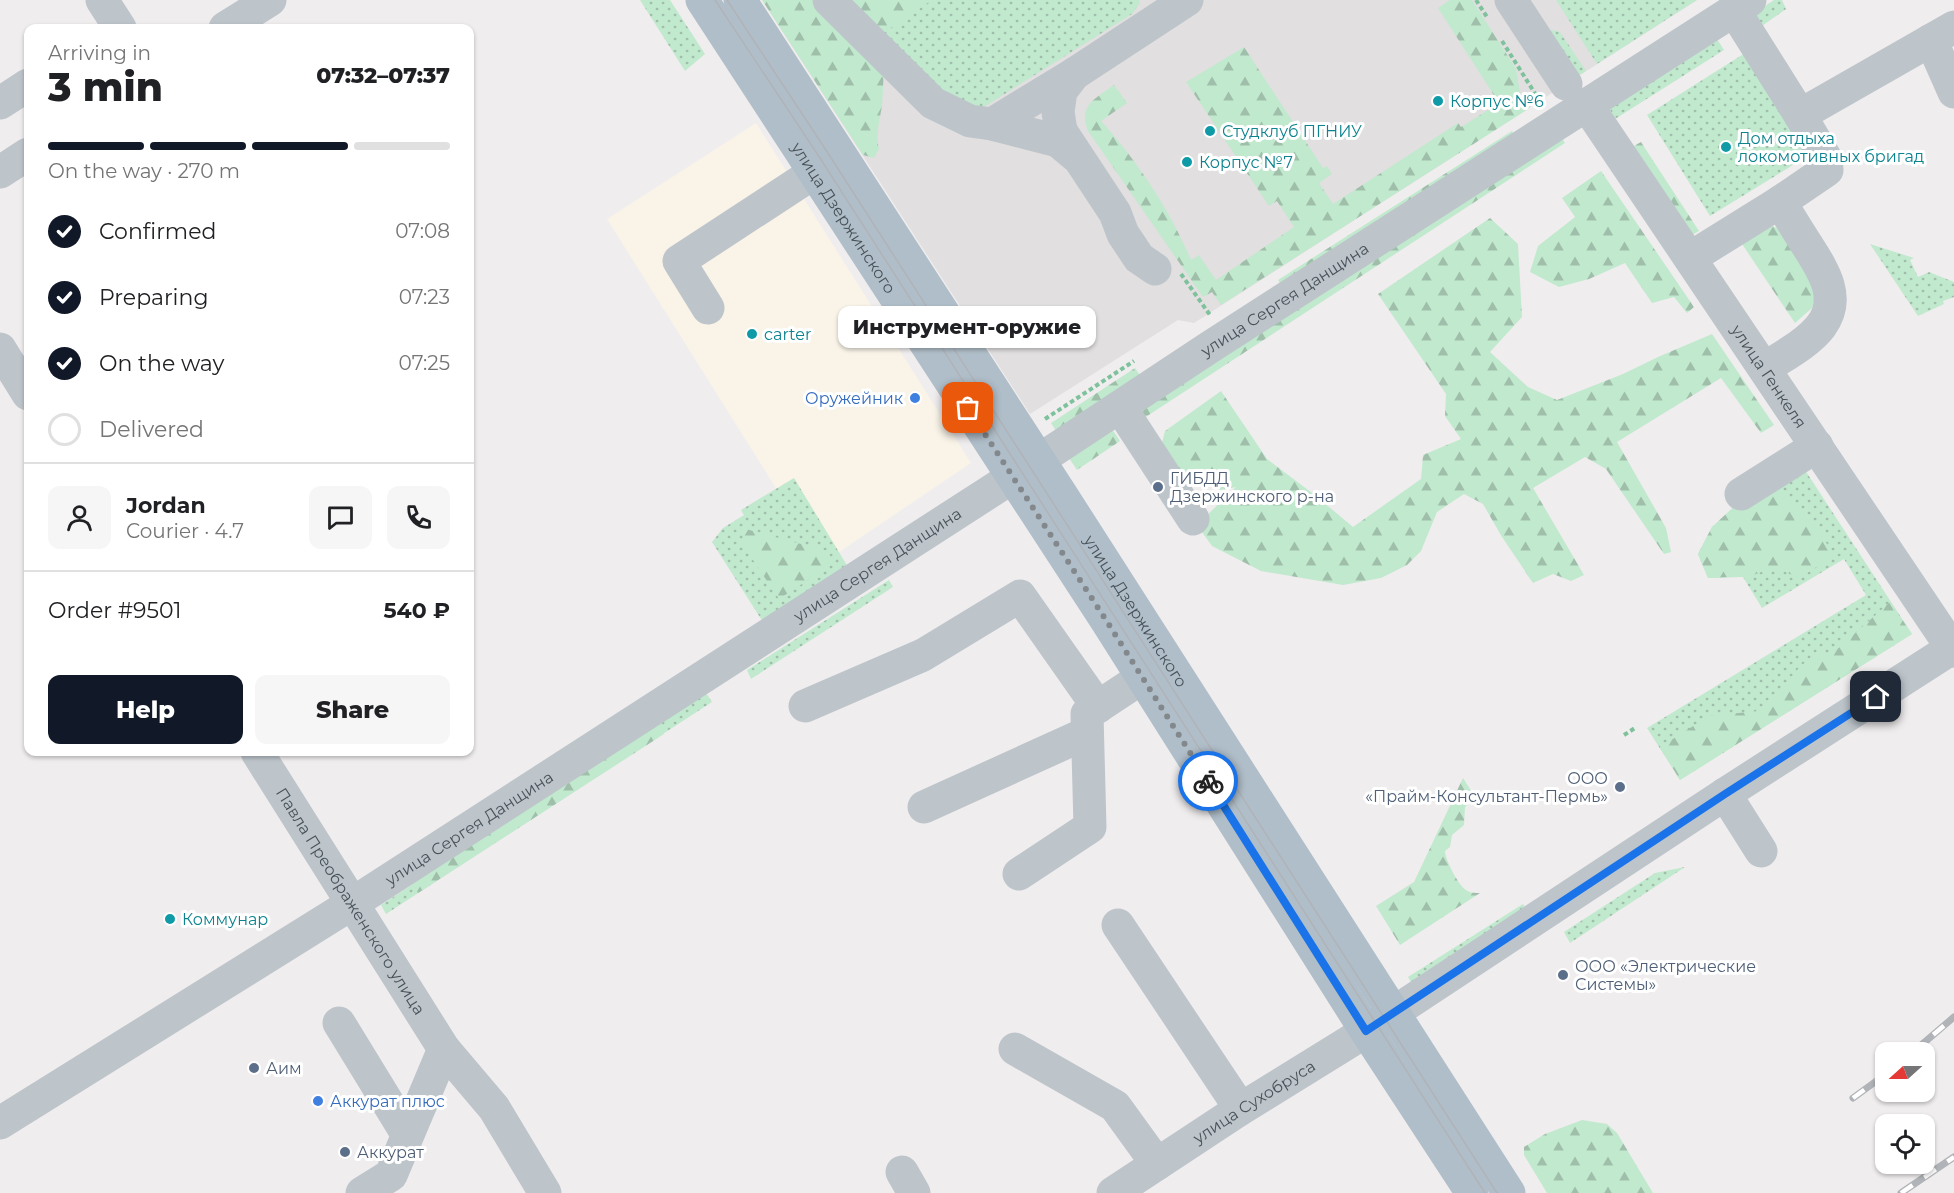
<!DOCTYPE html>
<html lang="en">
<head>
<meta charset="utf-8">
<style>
  body { margin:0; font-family:Montserrat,sans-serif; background:#f6f6f6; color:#202124; height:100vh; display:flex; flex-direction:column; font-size:22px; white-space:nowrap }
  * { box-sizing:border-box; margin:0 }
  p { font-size:20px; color:#757577 }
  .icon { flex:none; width:33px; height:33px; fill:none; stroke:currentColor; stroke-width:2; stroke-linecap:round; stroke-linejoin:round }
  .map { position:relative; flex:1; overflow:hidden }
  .panel { position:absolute; left:24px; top:24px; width:450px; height:732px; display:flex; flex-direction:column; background:#fff; border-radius:12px; box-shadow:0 2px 4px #0004 }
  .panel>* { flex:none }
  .needle { width:39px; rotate:249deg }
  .fabs { position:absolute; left:1875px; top:1042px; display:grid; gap:12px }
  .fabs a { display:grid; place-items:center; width:60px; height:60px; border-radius:12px; background:#fff; box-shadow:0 2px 4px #0004; font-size:30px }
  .pin { position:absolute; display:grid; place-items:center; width:51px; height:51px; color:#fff; margin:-26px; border-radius:12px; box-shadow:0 3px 9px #0006 }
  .courier { position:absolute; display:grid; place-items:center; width:60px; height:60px; margin:-30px; border:4px solid #1a73e8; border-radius:50%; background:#fff; color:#222; box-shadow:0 2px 8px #0007 }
  .bubble { position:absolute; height:42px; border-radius:12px; background:#fff; box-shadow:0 2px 4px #0004; font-size:20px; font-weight:800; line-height:42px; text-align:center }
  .overview em { font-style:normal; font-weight:800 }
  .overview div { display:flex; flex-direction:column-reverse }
  .overview { display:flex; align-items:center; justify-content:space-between; height:102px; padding:0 24px }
  h1 { font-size:39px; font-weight:800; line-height:45px }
  .bar { display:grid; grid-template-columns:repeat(4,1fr); gap:9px 6px; align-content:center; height:72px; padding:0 24px }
  .bar i { height:8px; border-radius:4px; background:#e0e0e0 }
  .bar .current { background:#111827 }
  .bar p { grid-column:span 4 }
  .line { display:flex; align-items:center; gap:15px; padding:0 24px; border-top:2px solid #e0e0e0 }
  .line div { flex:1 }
  .round { display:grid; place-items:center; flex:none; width:63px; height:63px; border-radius:12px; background:#f6f6f6 }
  ol { padding:0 24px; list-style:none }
  li { display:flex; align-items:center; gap:18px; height:66px }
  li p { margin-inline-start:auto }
  li .icon { padding:6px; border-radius:50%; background:#111827; color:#fff; stroke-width:4 }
  li:last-child { color:#757577 }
  li i { width:33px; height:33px; border:3px solid #e0e0e0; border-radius:50% }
  .cta { display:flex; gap:12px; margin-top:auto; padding:12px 24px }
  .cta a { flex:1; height:69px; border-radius:12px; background:#111827; color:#fff; font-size:24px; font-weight:800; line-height:69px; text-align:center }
  .cta a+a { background:#f6f6f6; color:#202124 }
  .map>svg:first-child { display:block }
  .commercial { fill:#f9f3e8 }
  .education { fill:#e1dfdf }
  .grass { fill:url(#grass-dots) }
  .forest { fill:url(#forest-firs) }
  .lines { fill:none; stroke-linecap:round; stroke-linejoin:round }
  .path { stroke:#7dc29c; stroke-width:4; stroke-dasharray:4.5 3; stroke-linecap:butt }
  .minor { stroke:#bdc5cb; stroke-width:33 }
  .major { stroke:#b0bec9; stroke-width:33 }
  .tram { stroke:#b0b3b7; stroke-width:1.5 }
  .rail-casing { stroke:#b0b3b7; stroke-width:7 }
  .rail { stroke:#fff; stroke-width:4.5; stroke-dasharray:14; stroke-linecap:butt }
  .done { stroke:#83888c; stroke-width:6; stroke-dasharray:0 10.8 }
  .route { stroke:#1a73e8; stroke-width:8 }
  .culture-dot { fill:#0f9aa8; stroke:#fff; stroke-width:2 }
  .shop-dot { fill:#3f7fe0; stroke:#fff; stroke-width:2 }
  .service-dot { fill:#5c6f8a; stroke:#fff; stroke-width:2 }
  .labels { text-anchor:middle; stroke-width:6; stroke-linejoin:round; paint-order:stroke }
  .culture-label { font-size:16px; fill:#0d838f; stroke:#fff; text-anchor:start }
  .street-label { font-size:16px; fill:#485158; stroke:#fff }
  .shop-label { font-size:16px; fill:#366cbe; stroke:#fff; text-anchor:end }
  .service-label { font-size:16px; fill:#4e5e75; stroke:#fff; text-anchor:start }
</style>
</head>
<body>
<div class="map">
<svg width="1954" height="1193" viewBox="0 0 1954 1193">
  <defs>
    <pattern id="grass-dots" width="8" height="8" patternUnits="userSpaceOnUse" patternTransform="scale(1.5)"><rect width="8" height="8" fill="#c1e9ce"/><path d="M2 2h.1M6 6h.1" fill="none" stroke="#9fbfaa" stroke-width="1.8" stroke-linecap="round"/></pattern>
    <pattern id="forest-firs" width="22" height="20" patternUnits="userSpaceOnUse" patternTransform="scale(1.5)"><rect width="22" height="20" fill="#c1e9ce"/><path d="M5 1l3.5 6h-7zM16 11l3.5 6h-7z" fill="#9fbfaa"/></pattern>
  </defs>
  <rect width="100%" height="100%" fill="#f0edee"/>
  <path class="commercial" d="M756,123L971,463L823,563L607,219Z"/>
  <path class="education" d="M762,0H1697L1194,323L1178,320L1030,414Z"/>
  <g class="grass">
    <path d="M640,0H670L705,54L685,71Z"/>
    <path d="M838,0H1139L1140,3L1132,14L979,110L958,105Z"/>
    <path d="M1556,0H1697L1597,64Z"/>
    <path d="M1774,0H1782L1786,9L1759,28L1750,16Z"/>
    <path d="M1542,28L1560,32L1586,71L1575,78Z"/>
    <path d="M1717,39L1724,50L1615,119L1609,108Z"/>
    <path d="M1745,53L1806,149L1801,160L1710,216L1647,115Z"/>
    <path d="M1870,244L1914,258L1910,260L1918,277L1929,272L1954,282V297L1943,301L1944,304L1918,316Z"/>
    <path d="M1801,464L1912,634L1680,780L1647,728L1866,595L1844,559L1762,608L1743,577L1708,578L1698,554L1712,527Z"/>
    <path d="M794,478L848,567L763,622L712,542L723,528L744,515L741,510Z"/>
    <path d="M889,580L893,587L751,679L747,670Z"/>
    <path d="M706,693L712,702L386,914L381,905Z"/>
    <path d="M1685,867L1570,943L1564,932L1655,873Z"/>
    <path d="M1523,904L1526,909L1412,984L1408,977Z"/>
  </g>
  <g class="forest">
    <path d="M762,0H816L884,70C883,82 883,93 882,105C880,120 875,135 879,149L874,158L863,155Z"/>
    <path d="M838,0H932L879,36Z"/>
    <path d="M1450,0H1472L1516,69L1520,93L1530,108L1221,305L1212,292L1203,297L1088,131C1078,105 1095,99 1114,85L1127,103L1101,121C1138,162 1170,210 1191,260L1199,255L1216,280L1294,227L1277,201L1269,206L1186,82L1244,47L1323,168L1327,166L1332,174L1319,183L1333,204L1458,123L1461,127L1499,103L1438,8Z"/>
    <path d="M1512,131L1516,139L1283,288L1278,280Z"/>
    <path d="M1558,133L1565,143L1138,422L1131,410Z"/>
    <path d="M1641,142L1699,231L1690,236L1632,147Z"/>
    <path d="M1601,171L1694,307L1687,313L1674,297L1652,303L1625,263L1589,279L1559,287L1530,272L1538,246L1575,217L1562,198Z"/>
    <path d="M1490,218L1518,244L1522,317L1490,352L1528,387L1557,400L1623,374L1658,357L1712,334L1774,425L1761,433L1721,378L1617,442L1666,528L1671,552L1664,554L1606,469L1585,457L1533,488L1584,575L1571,581L1553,574L1533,583L1502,537L1483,504L1464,494L1437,512L1421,551L1407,565L1381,578L1343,585L1261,571L1212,546L1197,525L1236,487L1220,490L1207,481L1190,487L1161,447L1165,431L1221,391L1267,459L1316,496L1353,527L1421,479L1423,455L1461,439L1445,416L1446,394L1378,294Z"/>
    <path d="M1767,224L1777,228L1818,290L1812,308L1795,323L1736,235Z"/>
    <path d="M1135,368L1140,375L1056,431L1051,423Z"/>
    <path d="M1112,429L1120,441L1077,470L1069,458Z"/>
    <path d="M1767,483L1813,520L1834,556L1799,578L1774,567L1751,576L1708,578L1698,554L1712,527L1741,500Z"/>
    <path d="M742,528L827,551L834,563L779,599L745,548Z"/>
    <path d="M1890,602L1912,634L1680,780L1660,747L1709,716L1759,711L1773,703L1798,669L1814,654L1833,653Z"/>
    <path d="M657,725L664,734L418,893L412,884Z"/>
    <path d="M1463,778L1475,797L1465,807L1464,825L1452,835L1450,847L1445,851C1445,859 1458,885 1466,890C1470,893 1475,893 1480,893L1400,945L1376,906L1414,882Z"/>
    <path d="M1582,1120L1607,1124L1617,1133L1653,1193H1547L1524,1155V1147L1545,1134Z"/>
  </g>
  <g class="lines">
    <g class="path">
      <path d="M1476,0L1487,17"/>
      <path d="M1502,41L1541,103"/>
      <path d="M1181,274L1210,315"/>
      <path d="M1045,419L1134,361"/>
      <path d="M1624,735L1635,728"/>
    </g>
    <g class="minor">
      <path d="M102,0L120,28"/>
      <path d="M829,0L933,103L970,121L992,124L1058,141L1076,156"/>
      <path d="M1511,0L1566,84"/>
      <path d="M1734,10L1800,115"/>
      <path d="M225,28L270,0"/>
      <path d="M1931,40L1954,92"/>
      <path d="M0,103L28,85"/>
      <path id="s1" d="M1586,104L1954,651"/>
      <path d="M992,124L1074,74"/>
      <path d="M0,172L28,154"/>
      <path d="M1690,258L1780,202"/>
      <path d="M1155,269L1139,258L1123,234L1115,213L1061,131L1058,112L1061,91L1074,74L1187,0"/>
      <path d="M708,308L679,261L838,157"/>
      <path d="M0,349L28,394"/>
      <path d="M1765,368C1783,356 1807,344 1821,326C1842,298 1823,270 1807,245C1798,231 1789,216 1780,202L1827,170L1826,159L1800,115L1954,27"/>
      <path d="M1120,407L1193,519"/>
      <path d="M1741,494L1817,446"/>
      <path d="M805,706L923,655L1020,596L1098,707"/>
      <path id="s2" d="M257,752L444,1049L494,1108L545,1193"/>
      <path d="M1725,794L1761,851"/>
      <path d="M924,807L1087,733"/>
      <path d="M1019,874L1090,827L1087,714L1143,677"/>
      <path d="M1118,925L1232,1096L1239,1110"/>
      <path d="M339,1023L407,1134"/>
      <path d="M1015,1049L1115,1106L1157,1164"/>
      <path id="s3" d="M0,1123L353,903L1039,460L1210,347L1750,0"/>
      <path d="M902,1172L914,1193"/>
      <path d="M362,1193L391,1175L444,1049"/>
      <path id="s4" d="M1113,1193L1239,1110L1349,1042L1725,794L1954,647"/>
    </g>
    <g class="major">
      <path id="s5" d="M702,0L1106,620L1366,1031L1472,1193"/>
      <path id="s6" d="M740,0L1061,494L1509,1193"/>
    </g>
    <g class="tram">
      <path d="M715,0L818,155L1485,1193"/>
      <path d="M727,0L824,147L1497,1193"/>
    </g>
    <defs>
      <g id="rail">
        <path d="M1912,1053L1954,1017"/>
        <path d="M1853,1098L1886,1074"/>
        <path d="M1901,1193L1954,1157"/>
      </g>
    </defs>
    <use href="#rail" class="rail-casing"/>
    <use href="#rail" class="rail"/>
  </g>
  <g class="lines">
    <path class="done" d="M968,408L1106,620L1208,781"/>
    <path class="route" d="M1208,781L1366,1031L1725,794L1876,697"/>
  </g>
  <g class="culture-dot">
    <circle cx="1438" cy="101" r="6"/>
    <circle cx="1210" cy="131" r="6"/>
    <circle cx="1726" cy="147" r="6"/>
    <circle cx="1187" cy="162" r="6"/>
    <circle cx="752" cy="334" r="6"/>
    <circle cx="170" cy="919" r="6"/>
  </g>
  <g class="shop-dot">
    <circle cx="915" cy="398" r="6"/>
    <circle cx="318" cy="1101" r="6"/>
  </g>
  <g class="service-dot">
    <circle cx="1158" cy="487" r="6"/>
    <circle cx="1620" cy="787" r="6"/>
    <circle cx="1563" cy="975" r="6"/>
    <circle cx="254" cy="1068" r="6"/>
    <circle cx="345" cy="1152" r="6"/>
  </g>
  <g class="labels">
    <g class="culture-label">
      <text x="1450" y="107">Корпус №6</text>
      <text x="1222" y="137">Студклуб ПГНИУ</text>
      <text x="1738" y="144">Дом отдыха<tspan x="1738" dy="18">локомотивных бригад</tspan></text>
      <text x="1199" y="168">Корпус №7</text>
      <text x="764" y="340">carter</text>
      <text x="182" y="925">Коммунар</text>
    </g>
    <g class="street-label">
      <text dy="6" stroke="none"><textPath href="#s5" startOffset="260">улица Дзержинского</textPath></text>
      <text dy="6" stroke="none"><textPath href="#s3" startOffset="1526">улица Сергея Данщина</textPath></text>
      <text dy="6" stroke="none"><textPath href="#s1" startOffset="328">улица Генкеля</textPath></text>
      <text dy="6" stroke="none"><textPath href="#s3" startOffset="1040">улица Сергея Данщина</textPath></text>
      <text dy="6" stroke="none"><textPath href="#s6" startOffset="728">улица Дзержинского</textPath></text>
      <text dy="6" stroke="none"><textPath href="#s3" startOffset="554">улица Сергея Данщина</textPath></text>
      <text dy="6" stroke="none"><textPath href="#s2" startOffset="176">Павла Преображенского улица</textPath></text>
      <text dy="6" stroke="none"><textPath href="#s4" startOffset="168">улица Сухобруса</textPath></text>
    </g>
    <g class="shop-label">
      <text x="903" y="404">Оружейник</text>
      <text x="330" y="1107" text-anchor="start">Аккурат плюс</text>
    </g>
    <g class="service-label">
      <text x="1170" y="484">ГИБДД<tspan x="1170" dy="18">Дзержинского р-на</tspan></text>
      <text x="1608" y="784" text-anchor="end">ООО<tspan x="1608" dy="18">«Прайм-Консультант-Пермь»</tspan></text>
      <text x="1575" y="972">ООО «Электрические<tspan x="1575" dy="18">Системы»</tspan></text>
      <text x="266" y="1074">Аим</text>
      <text x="357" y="1158">Аккурат</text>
    </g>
  </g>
</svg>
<div class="fabs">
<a><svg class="needle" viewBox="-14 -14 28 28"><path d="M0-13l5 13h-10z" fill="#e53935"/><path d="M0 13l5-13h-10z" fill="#757577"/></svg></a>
<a><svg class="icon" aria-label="locate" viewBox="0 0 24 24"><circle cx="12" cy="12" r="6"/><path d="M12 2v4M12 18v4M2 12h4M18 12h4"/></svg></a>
</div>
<div class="pin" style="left:968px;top:408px;background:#ea580c"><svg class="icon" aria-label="bag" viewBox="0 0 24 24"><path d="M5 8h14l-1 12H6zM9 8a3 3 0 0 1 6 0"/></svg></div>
<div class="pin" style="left:1876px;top:697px;background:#1f2937"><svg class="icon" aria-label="home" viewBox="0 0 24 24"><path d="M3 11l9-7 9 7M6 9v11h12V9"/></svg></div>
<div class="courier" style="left:1208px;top:781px"><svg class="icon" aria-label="bike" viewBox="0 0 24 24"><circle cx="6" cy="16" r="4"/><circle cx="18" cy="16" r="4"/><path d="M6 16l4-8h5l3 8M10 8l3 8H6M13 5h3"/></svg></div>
<div class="bubble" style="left:838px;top:306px;width:258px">Инструмент-оружие</div>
<section class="panel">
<div class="overview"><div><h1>3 min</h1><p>Arriving in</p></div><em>07:32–07:37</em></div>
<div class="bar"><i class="current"></i><i class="current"></i><i class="current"></i><i></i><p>On the way · 270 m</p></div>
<ol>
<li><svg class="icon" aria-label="check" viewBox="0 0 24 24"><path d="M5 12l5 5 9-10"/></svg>Confirmed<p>07:08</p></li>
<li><svg class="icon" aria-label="check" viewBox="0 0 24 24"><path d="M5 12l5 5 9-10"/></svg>Preparing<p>07:23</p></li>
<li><svg class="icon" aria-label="check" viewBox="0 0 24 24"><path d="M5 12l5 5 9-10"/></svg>On the way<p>07:25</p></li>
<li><i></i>Delivered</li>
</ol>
<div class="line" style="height:108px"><a class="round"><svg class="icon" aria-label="person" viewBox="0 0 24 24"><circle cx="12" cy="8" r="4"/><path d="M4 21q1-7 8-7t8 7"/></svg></a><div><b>Jordan</b><p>Courier · 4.7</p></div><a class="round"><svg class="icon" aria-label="chat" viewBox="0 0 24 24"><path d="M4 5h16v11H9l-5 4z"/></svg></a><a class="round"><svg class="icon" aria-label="phone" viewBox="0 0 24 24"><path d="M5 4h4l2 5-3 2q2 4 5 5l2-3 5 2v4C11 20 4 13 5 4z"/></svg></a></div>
<div class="line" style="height:78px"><div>Order #9501</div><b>540 ₽</b></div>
<div class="cta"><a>Help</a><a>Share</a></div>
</section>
</div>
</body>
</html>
